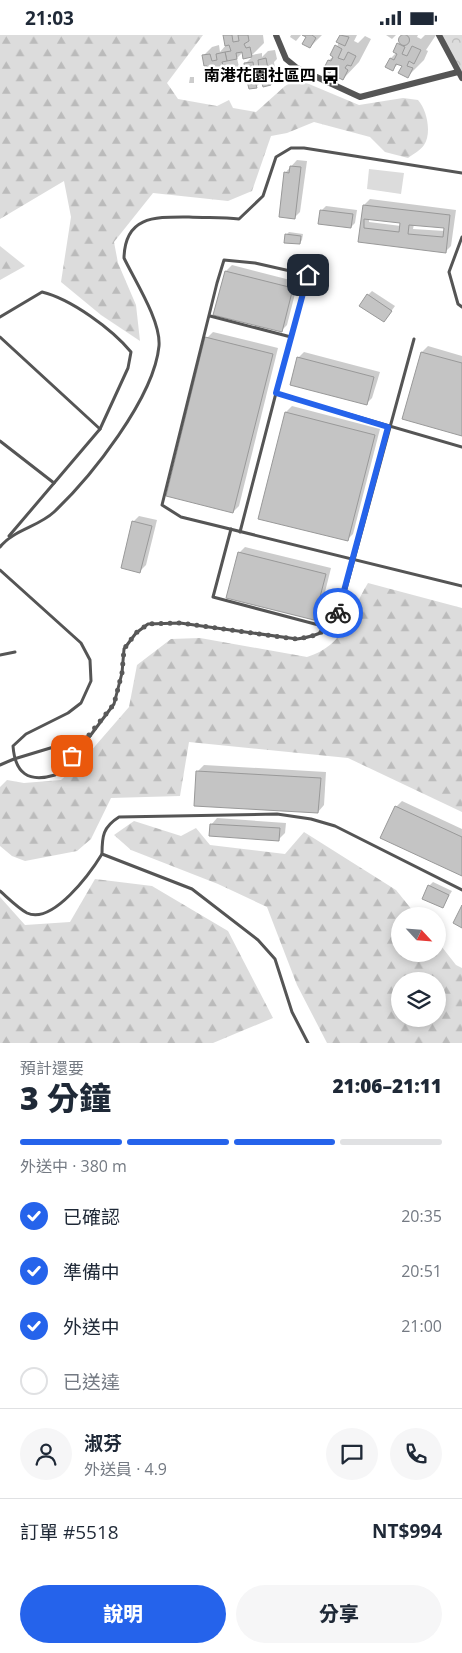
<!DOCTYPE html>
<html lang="zh-TW">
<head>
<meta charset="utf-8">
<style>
  body { margin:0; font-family:"Open Sans","Noto Sans TC",sans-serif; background:#f6f6f7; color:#1f2937; height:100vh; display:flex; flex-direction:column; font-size:19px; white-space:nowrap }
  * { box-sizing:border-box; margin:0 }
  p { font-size:16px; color:#747a83 }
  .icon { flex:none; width:28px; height:28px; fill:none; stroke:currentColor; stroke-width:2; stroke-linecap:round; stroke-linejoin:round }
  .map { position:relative; height:1008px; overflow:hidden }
  .panel { display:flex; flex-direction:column; background:#fff; flex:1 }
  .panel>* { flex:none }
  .needle { width:32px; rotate:116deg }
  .controls { position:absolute; left:391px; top:872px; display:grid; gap:10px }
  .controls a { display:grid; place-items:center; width:55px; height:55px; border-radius:50%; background:#fff; box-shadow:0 2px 8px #0003; font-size:25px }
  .pin { position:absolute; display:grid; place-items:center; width:42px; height:42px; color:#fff; margin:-21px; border-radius:10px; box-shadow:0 2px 8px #0006 }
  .courier { position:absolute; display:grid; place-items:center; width:50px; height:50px; margin:-25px; border:4px solid #2563eb; border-radius:50%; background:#fff; color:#222; box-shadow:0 1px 6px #0007 }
  .head em { font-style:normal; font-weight:800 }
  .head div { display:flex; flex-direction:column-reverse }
  .head { display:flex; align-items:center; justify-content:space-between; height:85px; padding:0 20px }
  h1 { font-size:32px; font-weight:800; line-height:38px }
  .bar { display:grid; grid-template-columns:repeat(4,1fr); gap:8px 5px; align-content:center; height:60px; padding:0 20px }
  .bar i { height:6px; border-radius:4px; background:#e0e1e3 }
  .bar .current { background:#2563eb }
  .bar p { grid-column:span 4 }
  .line { display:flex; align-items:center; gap:12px; padding:0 20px; border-top:1px solid #e0e1e3 }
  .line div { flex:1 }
  .round { display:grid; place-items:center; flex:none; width:52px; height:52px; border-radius:26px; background:#f6f6f7 }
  ol { padding:0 20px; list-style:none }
  li { display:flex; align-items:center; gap:15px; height:55px }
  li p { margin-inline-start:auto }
  li .icon { padding:5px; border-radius:50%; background:#2563eb; color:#fff; stroke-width:4 }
  li:last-child { color:#747a83 }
  li i { width:28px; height:28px; border:2px solid #e0e1e3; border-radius:50% }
  .button { display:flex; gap:10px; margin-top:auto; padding:10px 20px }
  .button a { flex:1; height:58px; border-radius:30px; background:#2563eb; color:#fff; font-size:20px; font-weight:800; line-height:58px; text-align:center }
  .button a+a { background:#f6f6f7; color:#1f2937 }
  .status { display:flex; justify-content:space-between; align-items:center; height:35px; padding:0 25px; background:#fff; direction:ltr }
  .status svg { height:14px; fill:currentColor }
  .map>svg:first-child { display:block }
  .forest { fill:url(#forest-firs); fill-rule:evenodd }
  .park { fill:url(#park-crowns) }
  .pitch { fill:#dcdcdc }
  .shadow { fill:#0003; fill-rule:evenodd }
  .building { fill:#c4c4c4; stroke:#999; fill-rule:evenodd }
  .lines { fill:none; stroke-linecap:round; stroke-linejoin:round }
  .service { stroke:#555; stroke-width:3 }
  .minor { stroke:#555; stroke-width:6 }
  .done { stroke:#595959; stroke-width:5; stroke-dasharray:0 9 }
  .route { stroke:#2563eb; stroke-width:6 }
  .labels { text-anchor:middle; stroke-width:5; stroke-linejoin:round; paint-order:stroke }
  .poi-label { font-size:16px; font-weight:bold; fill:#000; stroke:#fff; text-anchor:end }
</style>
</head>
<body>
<div class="status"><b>21:03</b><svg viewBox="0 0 49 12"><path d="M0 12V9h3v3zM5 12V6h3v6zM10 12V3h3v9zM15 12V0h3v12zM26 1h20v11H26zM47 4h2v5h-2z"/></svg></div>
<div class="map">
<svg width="462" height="1008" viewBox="0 0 462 1008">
  <defs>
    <pattern id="forest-firs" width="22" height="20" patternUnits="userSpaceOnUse" patternTransform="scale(1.25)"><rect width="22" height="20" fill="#dcdcdc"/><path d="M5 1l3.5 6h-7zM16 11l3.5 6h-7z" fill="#bbb"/></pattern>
    <pattern id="park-crowns" width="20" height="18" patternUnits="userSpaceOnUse" patternTransform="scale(1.25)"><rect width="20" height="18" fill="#dcdcdc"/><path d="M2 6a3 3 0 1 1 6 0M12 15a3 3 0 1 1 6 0" fill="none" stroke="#bbb"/></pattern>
  </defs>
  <rect width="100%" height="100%" fill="#fff"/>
  <g class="forest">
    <path d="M0,0H203L167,48L178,64L217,71L229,65L233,73L256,77L285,51L297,44L359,70L403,63L418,65C427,75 432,98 424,110C421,115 413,119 408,123L385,117L370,102L314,87L287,98L271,101L252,156L228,166L153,158L114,207L118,228L136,270L140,306L101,280L61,247L71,182L64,146L0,184Z"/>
    <path d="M0,211L25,231L0,245Z"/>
    <path d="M368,548L462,573V777L348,723L189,707L180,761L111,763L91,804L77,816L25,826L12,821L0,811V752L7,745L24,748L61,745L83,725L129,672L137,630L171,604L200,603L307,622C346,610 349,579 368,548Z"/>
    <path d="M134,786L181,801L196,793L210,810L285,819L304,797L396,855L417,881H400V919H438V907L456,930L462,933V1008H327L297,950L267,872L218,849L131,815L114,800ZM400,946H438V984H400Z"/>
    <path d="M95,844L152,851L228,896L273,983L213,1008H0V862L25,890L70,887Z"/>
  </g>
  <path class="park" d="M441,0H462V38Z"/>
  <path class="pitch" d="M369,134L404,138L401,159L367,154Z"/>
  <g class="shadow">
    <path d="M225,0H263L264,8L252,20L262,18V22L268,16L275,15L277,24L274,27L275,33L278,32L279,40L270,49L263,45L256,52L249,46L252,42L251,35L245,29L253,21L244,23L243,17L237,23L239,32L229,41L221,38L215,44L206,37L209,34L203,21L212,12L219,10L220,17L226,10Z"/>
    <path d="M291,0H301L296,6L290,2Z"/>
    <path d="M305,0H322L310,12L308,1Z"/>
    <path d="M341,0H357L354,6L358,8L365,1L371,4L359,27L343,44L340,35L335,32L330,37L329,25L334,21Z"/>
    <path d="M386,0H396L392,4Z"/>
    <path d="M402,0H418L417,2L421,4L425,0H436L426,15L428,16L424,25L408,41L403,30L399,28L393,34L391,23L397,17Z"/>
    <path d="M190,42H194V48H189Z"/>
    <path d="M297,125L307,126L300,177L294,183L285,138Z"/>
    <path d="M370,164L456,175L451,211L445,217L359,206L364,170ZM369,184L402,187L401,191L369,187ZM414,189L445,191V196L413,194Z"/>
    <path d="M326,171L357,175L355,188L351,192L321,176Z"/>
    <path d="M289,197L303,199L302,205L300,208L286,200Z"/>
    <path d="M232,230L298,247L287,290L281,296L226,236Z"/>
    <path d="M372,256L395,271L384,286L368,260Z"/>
    <path d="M213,297L278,313L239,471L233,477L207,303Z"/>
    <path d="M428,311L462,321V399L422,317Z"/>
    <path d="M304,317L380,337L372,363L366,369L298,323Z"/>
    <path d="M292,371L380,394L353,499L347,505L286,377Z"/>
    <path d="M139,481L157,485L146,530L140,536L133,487Z"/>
    <path d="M245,512L331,533L320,577L314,584L239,518Z"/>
    <path d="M204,730L326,737L324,770L318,777L196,769L198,736Z"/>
    <path d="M402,766L462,794V839L396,772Z"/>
    <path d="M217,783L286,788L285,798L279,804L211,790Z"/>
    <path d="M433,847L452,856L442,872L429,851Z"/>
  </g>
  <g class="building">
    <circle cx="404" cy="5" r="5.5"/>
    <path d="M223,0H232L233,7L239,6L238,0H248L249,6L244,9L246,13L250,12L252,22L243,24L242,17L236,18L237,24L227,26L225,17L231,16L229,10L225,11Z"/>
    <path d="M302,0H312L316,3L310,13L302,9L306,2Z"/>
    <path d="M340,0L349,2L345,11L336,7Z"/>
    <path d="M397,8L405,12L402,19L407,21L412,11L421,15L414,29L409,26L407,31L413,33L408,43L398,38L402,31L396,29L393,36L385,32L390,23L394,25L397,19L393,17Z"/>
    <path d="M335,10L342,14L338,23L344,25L348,17L356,21L351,31L347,30L345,33L348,35L343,45L335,41L338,35L333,33L330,38L323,35L328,25L331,26L333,22L330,20Z"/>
    <path d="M225,17L227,26L222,27L224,33L228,32L230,42L221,44L219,35L214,37L215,45L206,47L204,37L208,36L207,31H204L202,20L210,19L212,26L217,25L216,19Z"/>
    <path d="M266,23L268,34L265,35L266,41L269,40L271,50L263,52L261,45L255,46L257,53L249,54L247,46L251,45L250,37L245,38L244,28L253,27L254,35L259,34L258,25Z"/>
    <path d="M290,131L301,132L295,184L279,182L284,137L289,138Z"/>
    <path d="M363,170L450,180L446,218L358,207ZM364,184L400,188L399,197L364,193ZM409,190L444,193L443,202L408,199Z"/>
    <path d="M320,175L353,179L351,193L318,189Z"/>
    <path d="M285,199L301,201L300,209L284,208Z"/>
    <path d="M225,236L293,253L282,297L213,280Z"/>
    <path d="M367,259L392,276L384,287L359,271Z"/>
    <path d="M205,302L273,319L233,478L166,461Z"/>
    <path d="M421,317L462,328V401L402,384Z"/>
    <path d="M297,322L374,342L367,370L290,350Z"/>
    <path d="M285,377L375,400L348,506L258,484Z"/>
    <path d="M132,486L152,491L140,538L121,533Z"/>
    <path d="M238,517L326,539L314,585L226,563Z"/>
    <path d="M196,736L321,743L318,778L194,771Z"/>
    <path d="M395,771L462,802V841L380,803Z"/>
    <path d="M210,789L280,793L279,806L209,801Z"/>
    <path d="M428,850L449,860L443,873L422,864Z"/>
    <path d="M462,870V893L453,888Z"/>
  </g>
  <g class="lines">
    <g class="service">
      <path d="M462,202L449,237L458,269L462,272"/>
      <path d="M210,281L291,302"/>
      <path d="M0,282L42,257C71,264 112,294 131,317L128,333L100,394L9,501"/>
      <path d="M0,302L100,394"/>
      <path d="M276,358L308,240L255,228L224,225L217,248L162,470L181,482L462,551"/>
      <path d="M0,406L54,448"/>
      <path d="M231,494L213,562L330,593"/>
      <path d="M240,497L276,358L462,412"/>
      <path d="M0,512C13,495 38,492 54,477C91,442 154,363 159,311C161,286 135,246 124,223C125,180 156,182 189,182C206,183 223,182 239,184L263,161L276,122L291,113H304L462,138"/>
      <path d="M0,535L81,608L90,625L91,646L81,668L68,678L26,699L13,711C15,738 28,748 55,740L90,701L114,669L122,638L124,614L136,598L148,589L180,588L297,604C320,601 329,596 340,576L414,304"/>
      <path d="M0,620L15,617"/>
      <path d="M0,730L14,724L90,701"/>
      <path d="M0,856C8,863 18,873 27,878C53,890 91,837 102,819"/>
      <path d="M308,1008L292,977L275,924L258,905L192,854L102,819C102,801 103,792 119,782L277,779L311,784L335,791L462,855"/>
    </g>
    <g class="minor">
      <path d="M276,0L286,24L297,33L360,62L458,37"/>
      <path d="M439,0L462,43"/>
    </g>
  </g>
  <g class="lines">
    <path class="done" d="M72,721L114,669L122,638L124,614L136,598L148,589L180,588L296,604C318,601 328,597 338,578"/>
    <path class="route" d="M308,240L276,358L388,392L338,578"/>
  </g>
  <defs>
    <symbol id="bus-bare" viewBox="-9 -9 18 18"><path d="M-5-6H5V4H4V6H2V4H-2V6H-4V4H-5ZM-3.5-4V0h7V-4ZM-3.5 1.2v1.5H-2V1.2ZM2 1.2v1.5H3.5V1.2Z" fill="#000" stroke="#fff" stroke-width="2.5" paint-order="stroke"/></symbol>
  </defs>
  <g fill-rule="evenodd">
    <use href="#bus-bare" x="318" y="28" width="25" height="25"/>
  </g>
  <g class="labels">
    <g class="poi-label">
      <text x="316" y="46">南港花園社區四</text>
    </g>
  </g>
</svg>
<div class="controls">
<a><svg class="needle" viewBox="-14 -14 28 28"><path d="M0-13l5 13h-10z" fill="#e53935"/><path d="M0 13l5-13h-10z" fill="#747a83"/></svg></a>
<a><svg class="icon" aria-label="layers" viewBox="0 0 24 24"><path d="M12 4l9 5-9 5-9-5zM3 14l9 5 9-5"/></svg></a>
</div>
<div class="pin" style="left:72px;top:721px;background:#ea580c"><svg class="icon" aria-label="bag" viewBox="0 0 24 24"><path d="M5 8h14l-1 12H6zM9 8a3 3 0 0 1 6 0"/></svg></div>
<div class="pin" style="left:308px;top:240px;background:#1f2937"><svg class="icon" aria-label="home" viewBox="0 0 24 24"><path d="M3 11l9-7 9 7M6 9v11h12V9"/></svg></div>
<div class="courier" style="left:338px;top:578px"><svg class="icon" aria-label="bike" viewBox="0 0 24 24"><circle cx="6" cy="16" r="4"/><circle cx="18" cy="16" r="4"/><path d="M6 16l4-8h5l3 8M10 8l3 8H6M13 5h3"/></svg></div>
</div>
<section class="panel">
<div class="head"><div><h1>3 分鐘</h1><p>預計還要</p></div><em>21:06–21:11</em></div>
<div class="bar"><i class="current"></i><i class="current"></i><i class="current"></i><i></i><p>外送中 · 380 m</p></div>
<ol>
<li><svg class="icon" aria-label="check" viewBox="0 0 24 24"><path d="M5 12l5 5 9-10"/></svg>已確認<p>20:35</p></li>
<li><svg class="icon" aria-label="check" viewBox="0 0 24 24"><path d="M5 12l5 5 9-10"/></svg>準備中<p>20:51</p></li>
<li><svg class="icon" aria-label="check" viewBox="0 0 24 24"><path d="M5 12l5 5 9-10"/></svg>外送中<p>21:00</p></li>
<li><i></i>已送達</li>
</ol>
<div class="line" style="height:90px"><a class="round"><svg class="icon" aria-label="person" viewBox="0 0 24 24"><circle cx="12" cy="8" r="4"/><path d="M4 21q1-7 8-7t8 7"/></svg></a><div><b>淑芬</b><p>外送員 · 4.9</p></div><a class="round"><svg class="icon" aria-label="chat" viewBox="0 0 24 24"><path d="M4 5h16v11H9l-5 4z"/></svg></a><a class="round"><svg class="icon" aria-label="phone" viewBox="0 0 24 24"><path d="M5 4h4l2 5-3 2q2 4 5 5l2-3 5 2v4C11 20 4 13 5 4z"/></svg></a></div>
<div class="line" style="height:65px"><div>訂單 #5518</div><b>NT$994</b></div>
<div class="button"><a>說明</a><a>分享</a></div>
</section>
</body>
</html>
